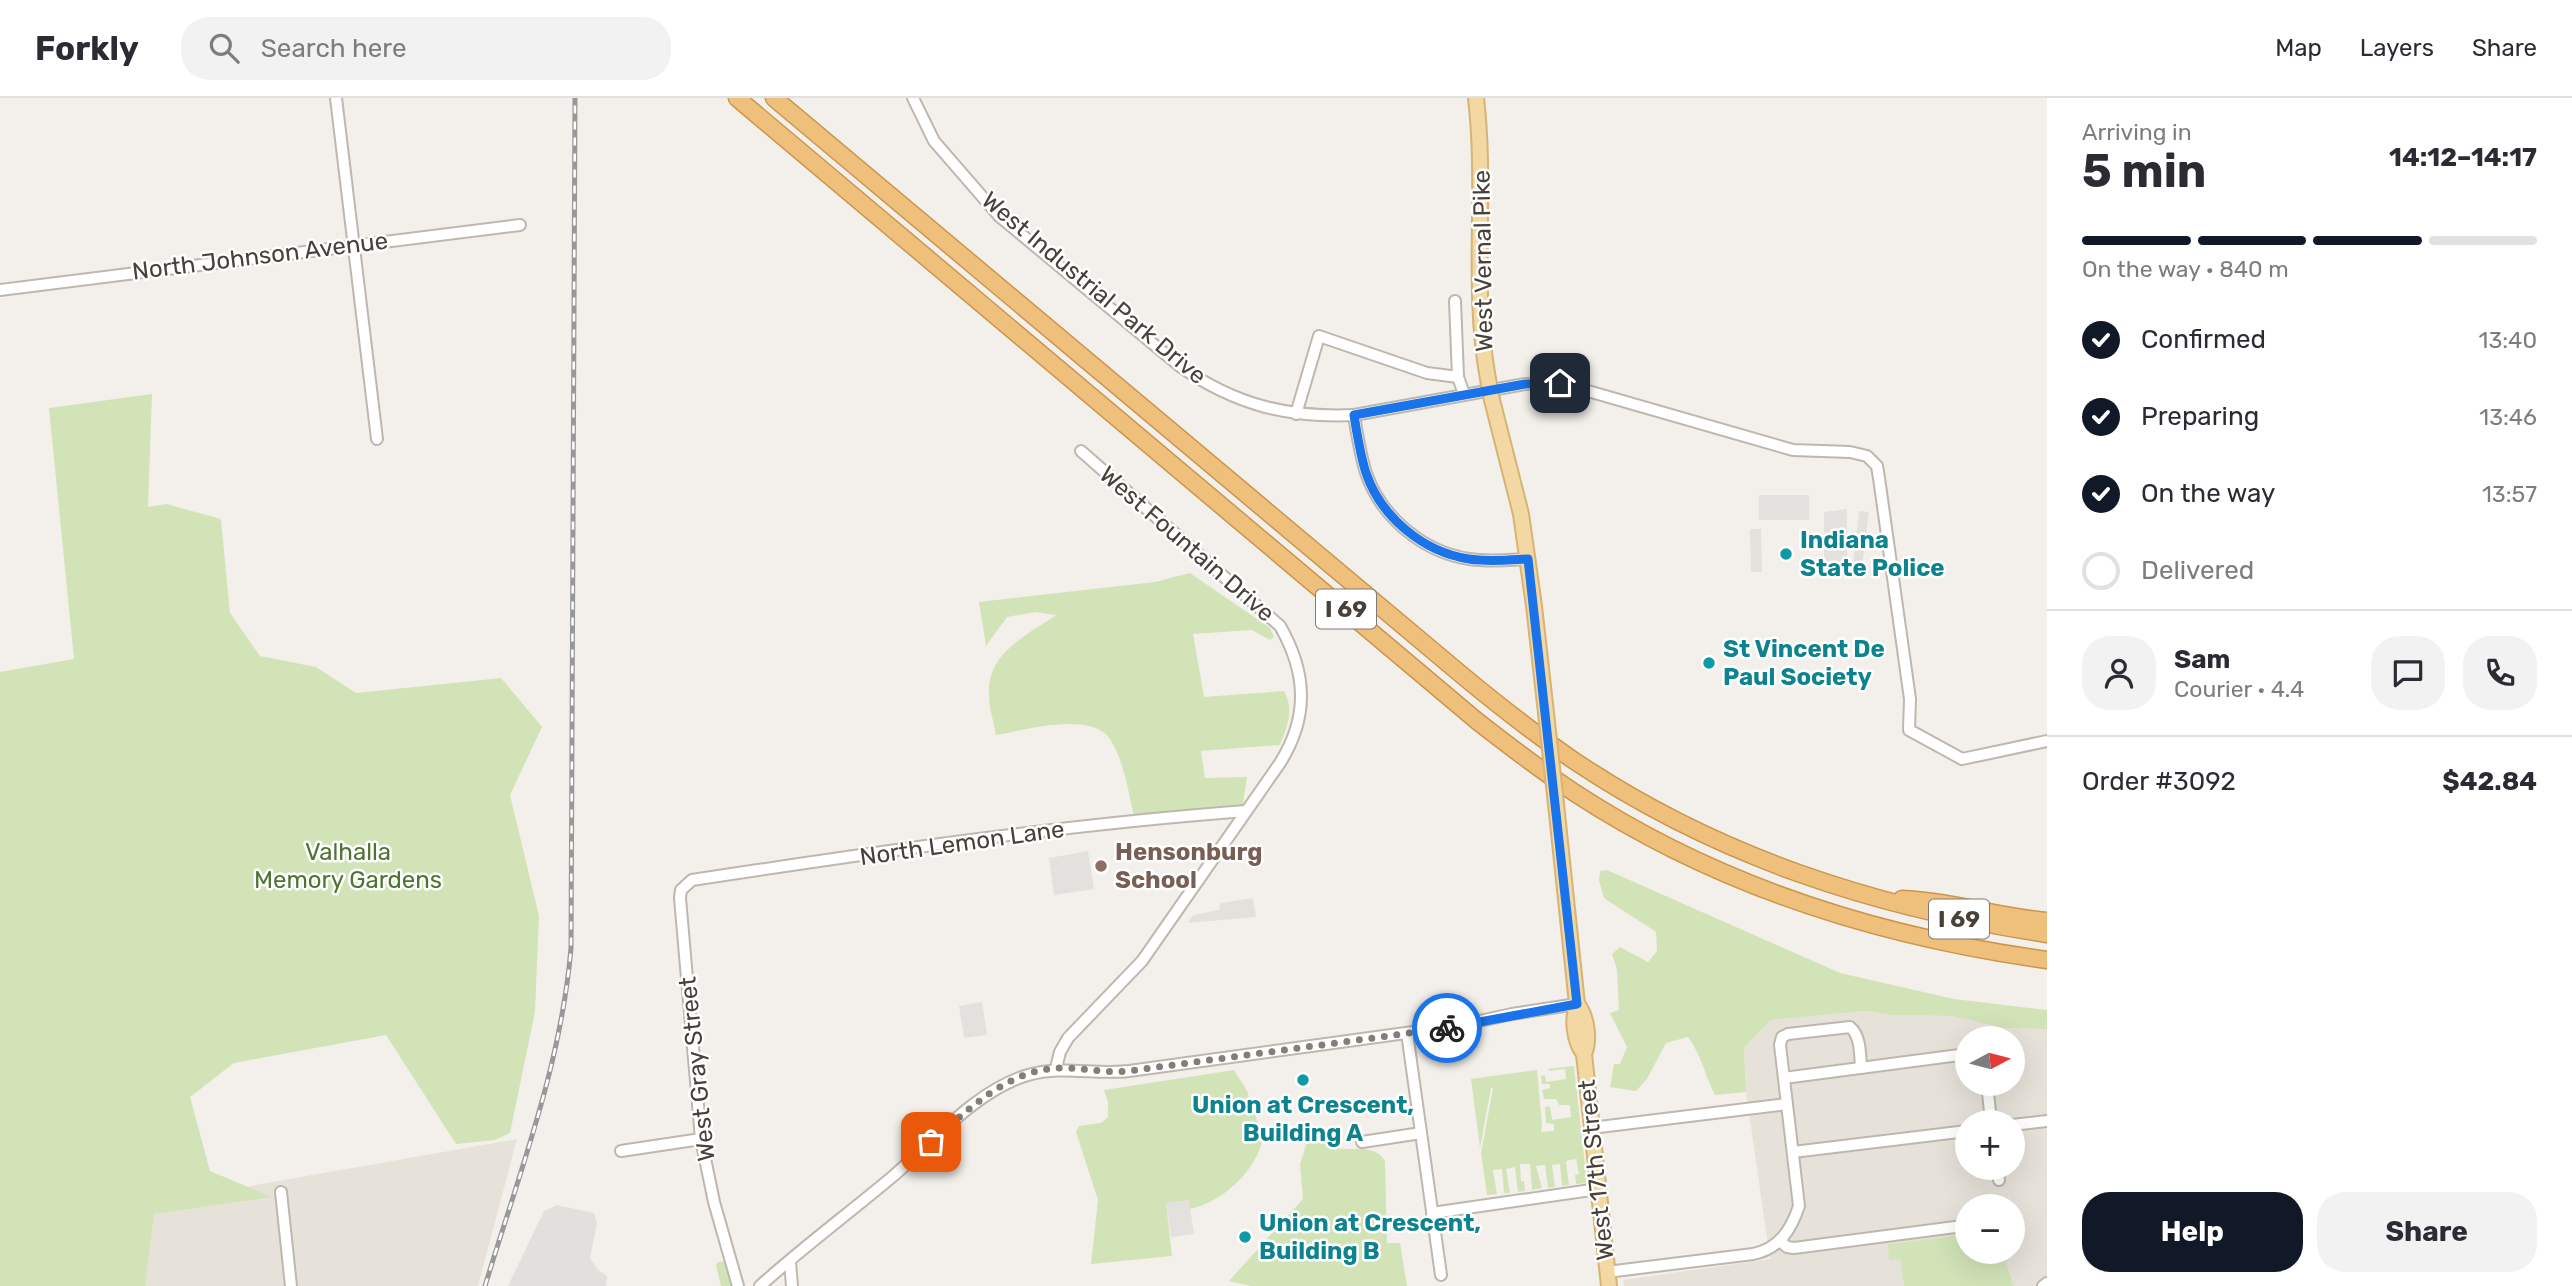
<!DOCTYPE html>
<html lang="en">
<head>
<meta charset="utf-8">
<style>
  body { margin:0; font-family:Rubik,sans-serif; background:#f2f2f3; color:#2b2b33; height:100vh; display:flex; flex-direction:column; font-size:26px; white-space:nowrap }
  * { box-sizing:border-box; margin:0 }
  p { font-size:23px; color:#7c7c81 }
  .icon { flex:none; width:38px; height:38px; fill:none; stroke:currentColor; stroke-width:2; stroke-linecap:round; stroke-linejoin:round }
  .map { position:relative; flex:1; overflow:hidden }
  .side { display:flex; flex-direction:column; background:#fff; width:525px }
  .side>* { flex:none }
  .needle { width:46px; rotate:83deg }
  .controls { position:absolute; left:1955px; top:928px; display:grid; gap:14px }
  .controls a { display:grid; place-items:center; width:70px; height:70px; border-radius:50%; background:#fff; box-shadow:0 7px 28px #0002; font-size:35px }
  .pin { position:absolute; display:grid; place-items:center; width:60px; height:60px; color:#fff; margin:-30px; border-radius:14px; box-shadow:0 4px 10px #0006 }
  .courier { position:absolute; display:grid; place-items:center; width:70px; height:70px; margin:-35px; border:5px solid #1a73e8; border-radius:50%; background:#fff; color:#222; box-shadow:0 2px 9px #0007 }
  .head em { font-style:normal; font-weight:700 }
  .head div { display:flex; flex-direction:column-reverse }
  .head { display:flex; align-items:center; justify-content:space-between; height:119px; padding:0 35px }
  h1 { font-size:46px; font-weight:700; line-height:52px }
  .bar { display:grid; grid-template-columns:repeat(4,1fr); gap:10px 7px; align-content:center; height:84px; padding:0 35px }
  .bar i { height:9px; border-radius:5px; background:#e1e1e2 }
  .bar .active { background:#111827 }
  .bar p { grid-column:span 4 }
  .line { display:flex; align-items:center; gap:18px; padding:0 35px; border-top:2px solid #e1e1e2 }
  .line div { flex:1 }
  .round { display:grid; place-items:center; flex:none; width:74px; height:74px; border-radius:28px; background:#f2f2f3 }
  ol { padding:0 35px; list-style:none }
  li { display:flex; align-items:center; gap:21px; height:77px }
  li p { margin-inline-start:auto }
  li .icon { padding:7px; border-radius:50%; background:#111827; color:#fff; stroke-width:4 }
  li:last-child { color:#7c7c81 }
  li i { width:38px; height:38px; border:4px solid #e1e1e2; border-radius:50% }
  .cta { display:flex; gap:14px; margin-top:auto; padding:14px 35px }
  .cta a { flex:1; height:80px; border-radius:28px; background:#111827; color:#fff; font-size:28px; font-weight:700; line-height:80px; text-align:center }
  .cta a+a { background:#f2f2f3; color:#2b2b33 }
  header { display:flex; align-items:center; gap:42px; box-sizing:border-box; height:98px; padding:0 35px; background:#fff; border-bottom:2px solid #e1e1e2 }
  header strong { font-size:33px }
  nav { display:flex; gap:38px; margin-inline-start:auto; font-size:24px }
  .search { width:490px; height:63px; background:#f2f2f3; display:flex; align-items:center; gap:18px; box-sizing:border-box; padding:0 24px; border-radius:28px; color:#7c7c81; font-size:26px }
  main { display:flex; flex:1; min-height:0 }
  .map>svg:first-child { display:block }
  .residential { fill:#e7e2d9; fill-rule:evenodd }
  .industrial { fill:#e3dfdc }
  .green { fill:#d2e3b8 }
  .parking { fill:#e3e1de }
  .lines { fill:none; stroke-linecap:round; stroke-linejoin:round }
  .minor-casing { stroke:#beb7ae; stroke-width:14 }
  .major-casing { stroke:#d7b375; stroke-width:18 }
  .highway-casing { stroke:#cc954c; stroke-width:19 }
  .minor { stroke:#fff; stroke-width:10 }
  .major { stroke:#f3d8a4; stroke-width:14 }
  .highway { stroke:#eec07b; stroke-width:16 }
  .rail-casing { stroke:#989898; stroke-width:5 }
  .rail { stroke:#fff; stroke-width:2.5; stroke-dasharray:8; stroke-linecap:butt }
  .major-bridge-casing { stroke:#d7b375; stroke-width:18; stroke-linecap:butt }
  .major-bridge { stroke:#f3d8a4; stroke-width:14 }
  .done { stroke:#837e77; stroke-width:7; stroke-dasharray:0 12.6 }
  .route { stroke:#1a73e8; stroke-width:9 }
  .culture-dot { fill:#0f9aa8; stroke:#fff; stroke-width:2.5 }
  .education-dot { fill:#8d6e63; stroke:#fff; stroke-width:2.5 }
  .labels { text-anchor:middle; stroke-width:5; stroke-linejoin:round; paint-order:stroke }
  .shield { fill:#fff; stroke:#7e7a74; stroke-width:2 }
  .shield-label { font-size:23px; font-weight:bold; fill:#474139 }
  .street-label { font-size:24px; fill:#474139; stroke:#fff }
  .culture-label { font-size:24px; font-weight:bold; fill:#0d838f; stroke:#fff; text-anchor:start }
  .park-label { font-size:24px; fill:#4f7333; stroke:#fff }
  .education-label { font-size:24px; font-weight:bold; fill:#785e54; stroke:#fff; text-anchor:start }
</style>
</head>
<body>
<header>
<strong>Forkly</strong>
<div class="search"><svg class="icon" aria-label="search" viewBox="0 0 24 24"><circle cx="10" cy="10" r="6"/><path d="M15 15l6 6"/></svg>Search here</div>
<nav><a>Map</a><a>Layers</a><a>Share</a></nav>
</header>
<main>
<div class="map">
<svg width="2047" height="1188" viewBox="0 0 2047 1188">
  <rect width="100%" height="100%" fill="#f3f0eb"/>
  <g class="residential">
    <path d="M1866,913L1890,917L1952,918L2004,930L2047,931V1188H2014L2002,1153H2012V1108H1967V1136L1888,1146L1900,1161L1904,1188H1624L1623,1182L1770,1161L1746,994L1744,950L1771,922ZM1967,940H2012V985H1967ZM1967,1024H2012V1069H1967Z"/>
    <path d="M517,1041L478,1188H0V1132Z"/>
  </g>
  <path class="industrial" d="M557,1107L594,1115L597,1125L590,1160L598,1172L607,1178L606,1188H508L544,1113Z"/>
  <g class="green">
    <path d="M152,296L148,409L166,406L221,421L230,515L260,558L316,569L356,595L501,580L542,629L510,697L539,818L535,914L510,1035L495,1042L456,1046L386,937L234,965L190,999L210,1073L272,1099L154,1116L145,1188H0V574L74,561L49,310Z"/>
    <path d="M1190,475L1270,530L1274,539L1270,542L1252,532L1193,536L1204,599L1284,593C1295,612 1287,628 1280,647L1201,653L1205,680L1247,679L1242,712L1134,718C1128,693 1124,663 1110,641C1091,613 1025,632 996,637C994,624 989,611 989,598C986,555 1026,538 1056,517L1035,514L1007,519L986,548L979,504L1155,484Z"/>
    <path d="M1607,772L1840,875L1954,901L2047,912V931L2004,930L1952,918L1890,917L1866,913L1771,922L1744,950L1746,994L1715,997C1705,978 1701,956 1688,939L1666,945L1647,981L1636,993L1610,989L1614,966H1620L1627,949L1610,915L1619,912L1617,872L1612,856L1620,849L1648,864L1657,853L1656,834L1604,800L1599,782L1600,773Z"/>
    <path d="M1574,968L1587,1085L1576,1086L1575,1077L1579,1076L1576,1061L1566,1063L1569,1087L1562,1088L1560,1066L1552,1067L1555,1089L1548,1090L1545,1067L1536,1068L1542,1090L1532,1092L1530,1066H1520L1521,1083H1524L1525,1093L1518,1094L1515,1069L1506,1071L1510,1095H1504L1502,1071L1493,1072L1497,1096L1487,1097L1481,1055L1493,990H1491L1480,1050L1471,981L1537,972L1542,1026L1541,1034L1554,1033V1026L1546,1025L1545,1009L1550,1008L1552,1022L1571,1019L1570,1007H1559L1556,1001H1544L1542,992L1550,990V986H1542L1541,978L1545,977L1546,984L1566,981L1565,971L1549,973L1548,971Z"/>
    <path d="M1234,972L1247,993L1263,1039C1258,1071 1222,1105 1190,1111L1189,1102L1166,1105L1172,1158L1091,1166L1098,1102L1076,1034L1079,1028L1101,1025L1108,1019V1004L1104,992Z"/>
    <path d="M1316,1038C1337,1064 1370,1038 1385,1063L1387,1145H1400L1407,1188H1470H1251L1229,1183L1303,1101L1300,1066L1308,1041Z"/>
    <path d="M1967,1136V1153H2002L2014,1188H1904L1900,1161L1889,1162L1888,1146Z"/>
    <path d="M724,1163L732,1188H721L716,1168L718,1164Z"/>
  </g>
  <g class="parking">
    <rect x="1759" y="397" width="50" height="25"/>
    <path d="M1847,411V479L1824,477V414Z"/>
    <path d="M1859,413L1869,414L1861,476H1852Z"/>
    <path d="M1750,431H1761L1762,474H1751Z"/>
    <path d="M1088,753L1094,791L1054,797L1049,760Z"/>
    <path d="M1253,800L1256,819L1188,825L1193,817L1219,812L1220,805Z"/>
    <path d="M982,904L987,937L964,940L959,908Z"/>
    <path d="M1189,1102L1194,1136L1171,1139L1166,1105Z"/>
  </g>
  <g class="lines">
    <defs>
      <g id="minor">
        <path d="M336,0L377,341"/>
        <path d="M913,0L934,43L999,118L1181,269C1236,307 1288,320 1354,317C1357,336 1360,356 1366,375C1381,419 1423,454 1469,461C1488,464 1508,462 1528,461"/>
        <path d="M0,192L520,127"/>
        <path d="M1455,203L1458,279"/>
        <path d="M1296,316L1319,238L1427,275L1458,279L1464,296"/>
        <path d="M1354,317L1525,286L1560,285L1793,352L1850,354L1867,358L1877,368L1879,380L1910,601L1909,632L1962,661L2047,643"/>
        <path d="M1407,935L1441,1177"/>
        <path d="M1056,970L1060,954L1068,940L1142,863L1280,665C1309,619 1307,575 1280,528L1081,353"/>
        <path d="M1784,980L1967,956"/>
        <path d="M1987,985L1991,1024"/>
        <path d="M2012,1027L2047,1023"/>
        <path d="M1591,1030L1787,1006"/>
        <path d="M1362,1044L1421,1035"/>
        <path d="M621,1053L701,1041"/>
        <path d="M1793,1054L1967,1033"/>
        <path d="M1997,1069L1999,1082"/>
        <path d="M281,1094L291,1188"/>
        <path d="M1432,1115L1598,1091"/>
        <path d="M1780,1143L1787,1149L1794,1150L1963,1128"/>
        <path d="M790,1164L792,1188"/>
        <path d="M1607,1174L1753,1156C1779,1151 1791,1132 1799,1108L1780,947L1782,939L1788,936L1850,929C1861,938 1860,957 1861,970"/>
        <path d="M738,1188L714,1104L701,1041L680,800L681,792L692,782C876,754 1061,727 1246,713"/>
        <path d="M760,1188C802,1150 848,1116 892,1079C932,1045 976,992 1028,977C1062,967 1094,977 1129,973L1457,928L1512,916L1577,906"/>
        <path d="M2043,1188L2047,1185"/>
      </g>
      <g id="major">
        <path d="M1476,0C1487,94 1471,188 1488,281"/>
        <path d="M1492,302L1521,416L1534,508L1546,615"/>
        <path d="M1556,706L1577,906C1572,922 1574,943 1584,956"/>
        <path d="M1577,906C1587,918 1590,942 1584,956L1609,1188"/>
      </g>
      <g id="highway">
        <path d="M737,0L1477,623C1509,648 1542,673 1575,695C1717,788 1880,839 2047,862"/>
        <path d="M774,0L1463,578C1498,607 1535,636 1573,662C1717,759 1876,810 2047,836"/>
        <path d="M1902,801C1951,803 1998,819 2047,823"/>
      </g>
    </defs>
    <use href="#minor" class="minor-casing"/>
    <use href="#major" class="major-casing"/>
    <use href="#highway" class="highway-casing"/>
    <use href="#minor" class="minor"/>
    <use href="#major" class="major"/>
    <use href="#highway" class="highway"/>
    <defs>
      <path id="rail" d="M485,1188C519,1076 561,968 571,850L575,0"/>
    </defs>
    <use href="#rail" class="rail-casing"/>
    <use href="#rail" class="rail"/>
    <defs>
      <g id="major-bridge">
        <path d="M1488,281L1492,302"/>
        <path d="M1546,615L1556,706"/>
      </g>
    </defs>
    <use href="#major-bridge" class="major-bridge-casing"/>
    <use href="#major-bridge" class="major-bridge"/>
  </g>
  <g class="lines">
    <path class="done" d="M931,1044C968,1012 1007,972 1059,970C1083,969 1104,976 1129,973L1447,930"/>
    <path class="route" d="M1447,930L1577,906L1528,461C1508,462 1488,464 1469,461C1423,454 1381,419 1366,375C1360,356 1357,336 1354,317L1525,286L1560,285"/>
  </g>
  <g class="culture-dot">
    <circle cx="1786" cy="456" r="7"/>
    <circle cx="1709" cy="565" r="7"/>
    <circle cx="1303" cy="982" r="7"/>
    <circle cx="1245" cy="1139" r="7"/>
  </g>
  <circle class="education-dot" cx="1101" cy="768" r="7"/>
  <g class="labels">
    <g class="shield">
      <rect x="1316" y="491.5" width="60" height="39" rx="5"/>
      <rect x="1929" y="801.5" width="60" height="39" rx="5"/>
    </g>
    <g class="shield-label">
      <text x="1346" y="519">I 69</text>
      <text x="1959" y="829">I 69</text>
    </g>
    <g class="street-label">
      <text transform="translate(260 158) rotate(-7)" y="8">North Johnson Avenue</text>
      <text transform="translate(1483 163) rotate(-91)" y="8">West Vernal Pike</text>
      <text transform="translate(1094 190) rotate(40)" y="8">West Industrial Park Drive</text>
      <text transform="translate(1187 446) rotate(41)" y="8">West Fountain Drive</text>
      <text transform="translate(962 745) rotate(-8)" y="8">North Lemon Lane</text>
      <text transform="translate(697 971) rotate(-96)" y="8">West Gray Street</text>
      <text transform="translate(1596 1072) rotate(-96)" y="8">West 17th Street</text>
    </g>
    <g class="culture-label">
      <text x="1800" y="450">Indiana<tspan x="1800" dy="28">State Police</tspan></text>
      <text x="1723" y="559">St Vincent De<tspan x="1723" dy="28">Paul Society</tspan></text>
      <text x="1303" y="1015" text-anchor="middle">Union at Crescent,<tspan x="1303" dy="28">Building A</tspan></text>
      <text x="1259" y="1133">Union at Crescent,<tspan x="1259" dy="28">Building B</tspan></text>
    </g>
    <g class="park-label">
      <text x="348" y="762">Valhalla<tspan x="348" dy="28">Memory Gardens</tspan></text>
    </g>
    <g class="education-label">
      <text x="1115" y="762">Hensonburg<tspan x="1115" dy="28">School</tspan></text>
    </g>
  </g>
</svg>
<div class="controls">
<a><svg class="needle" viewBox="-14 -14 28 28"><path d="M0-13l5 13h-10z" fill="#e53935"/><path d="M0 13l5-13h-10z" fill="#7c7c81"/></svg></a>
<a>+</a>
<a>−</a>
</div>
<div class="pin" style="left:931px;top:1044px;background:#ea580c"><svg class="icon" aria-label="bag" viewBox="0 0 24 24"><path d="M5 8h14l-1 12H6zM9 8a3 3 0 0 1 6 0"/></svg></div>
<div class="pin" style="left:1560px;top:285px;background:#1f2937"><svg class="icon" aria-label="home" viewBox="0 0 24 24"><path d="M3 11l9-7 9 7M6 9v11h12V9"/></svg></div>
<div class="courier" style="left:1447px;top:930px"><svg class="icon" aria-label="bike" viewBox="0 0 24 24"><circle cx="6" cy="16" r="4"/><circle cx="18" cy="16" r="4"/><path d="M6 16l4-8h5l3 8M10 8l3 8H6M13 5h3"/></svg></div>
</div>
<section class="side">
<div class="head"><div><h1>5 min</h1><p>Arriving in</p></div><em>14:12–14:17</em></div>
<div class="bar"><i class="active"></i><i class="active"></i><i class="active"></i><i></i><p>On the way · 840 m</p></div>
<ol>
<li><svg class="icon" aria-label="check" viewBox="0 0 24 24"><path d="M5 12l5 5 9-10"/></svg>Confirmed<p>13:40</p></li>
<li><svg class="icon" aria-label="check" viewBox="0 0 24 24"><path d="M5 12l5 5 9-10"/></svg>Preparing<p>13:46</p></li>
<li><svg class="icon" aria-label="check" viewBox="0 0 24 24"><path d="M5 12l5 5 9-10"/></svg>On the way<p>13:57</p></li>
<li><i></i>Delivered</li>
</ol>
<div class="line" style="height:126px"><a class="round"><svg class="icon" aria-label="person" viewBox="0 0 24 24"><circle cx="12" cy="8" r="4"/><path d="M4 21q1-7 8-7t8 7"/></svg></a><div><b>Sam</b><p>Courier · 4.4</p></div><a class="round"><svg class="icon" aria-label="chat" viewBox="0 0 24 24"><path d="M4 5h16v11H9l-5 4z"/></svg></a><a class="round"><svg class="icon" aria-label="phone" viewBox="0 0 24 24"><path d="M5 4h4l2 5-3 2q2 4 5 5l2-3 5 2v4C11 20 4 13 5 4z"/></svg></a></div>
<div class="line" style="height:91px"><div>Order #3092</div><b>$42.84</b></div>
<div class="cta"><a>Help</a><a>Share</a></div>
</section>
</main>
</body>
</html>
